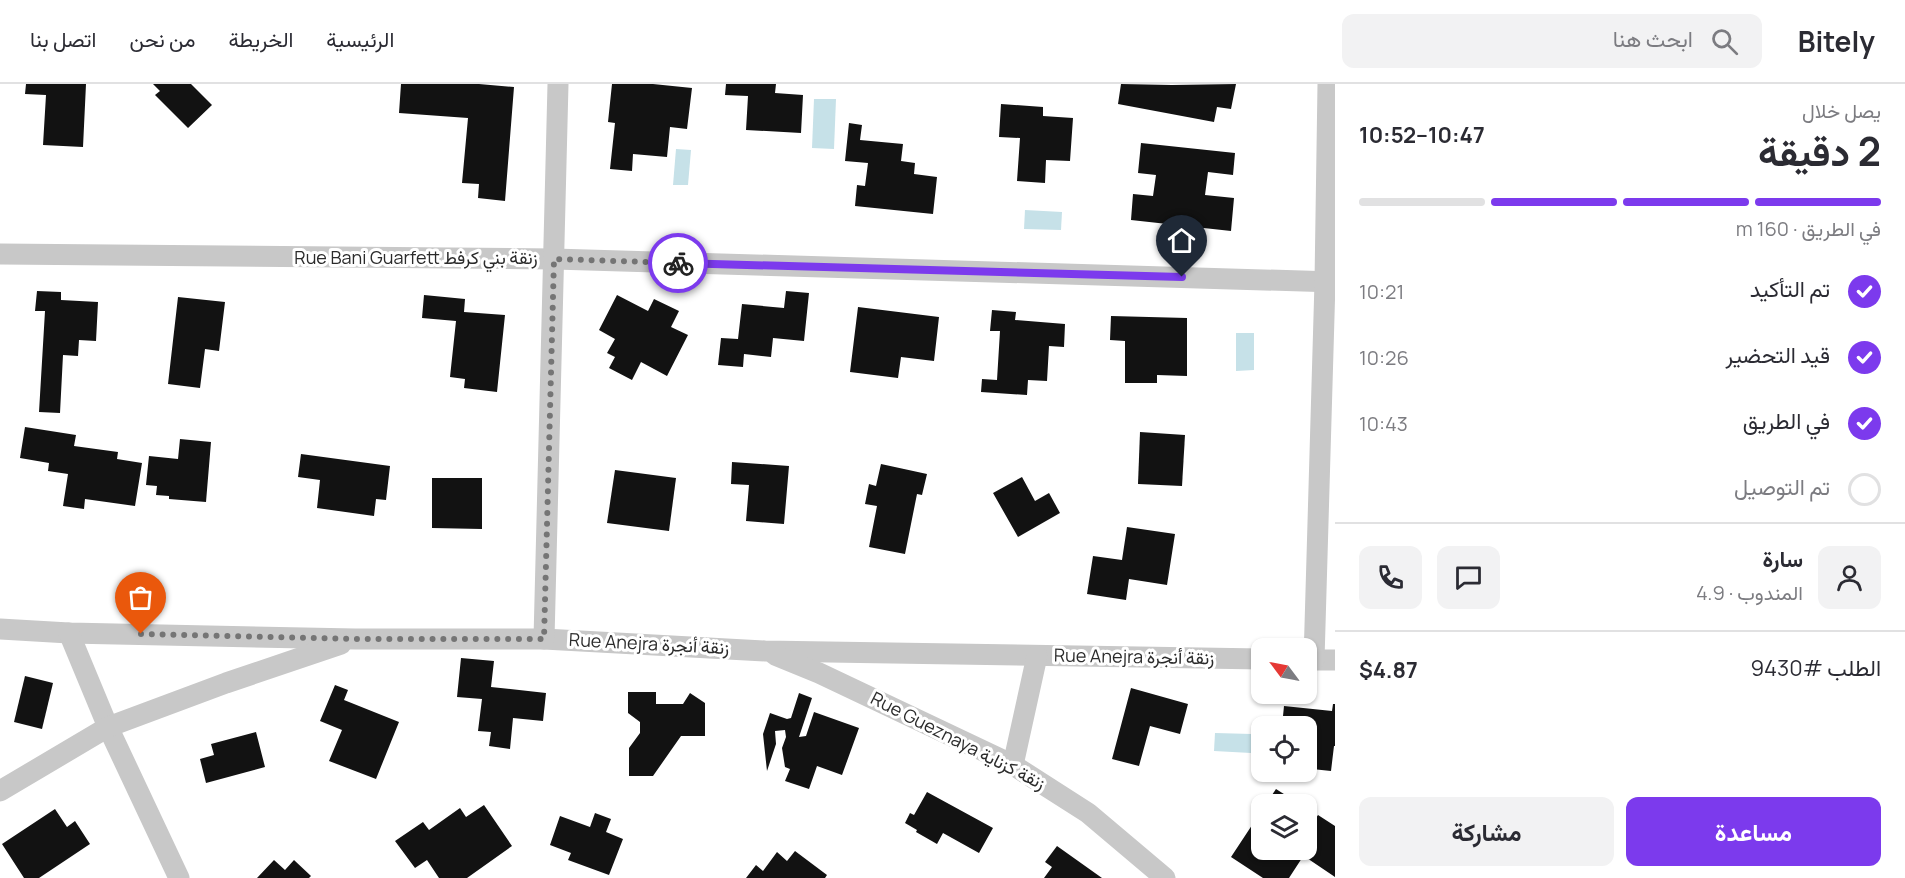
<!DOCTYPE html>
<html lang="ar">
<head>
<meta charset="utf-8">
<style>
  body { margin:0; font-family:Manrope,Vazirmatn,sans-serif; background:#f2f2f3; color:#2b2b33; direction:rtl; height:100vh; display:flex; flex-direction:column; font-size:22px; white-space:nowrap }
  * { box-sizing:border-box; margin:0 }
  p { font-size:20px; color:#7c7c81 }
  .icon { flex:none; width:33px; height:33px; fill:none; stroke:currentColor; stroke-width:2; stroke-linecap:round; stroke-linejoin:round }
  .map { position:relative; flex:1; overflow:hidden; direction:ltr }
  .sheet { display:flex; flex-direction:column; background:#fff; width:570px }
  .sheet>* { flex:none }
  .needle { width:39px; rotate:302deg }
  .fabs { position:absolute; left:1251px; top:554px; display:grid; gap:12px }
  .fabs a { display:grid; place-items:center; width:66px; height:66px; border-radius:12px; background:#fff; box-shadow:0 2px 4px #0004; font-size:30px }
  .pin { position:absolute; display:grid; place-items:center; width:51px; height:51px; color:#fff; margin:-62px -26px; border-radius:50% 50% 50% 0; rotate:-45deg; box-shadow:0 0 6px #0007 }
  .pin .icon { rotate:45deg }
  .courier { position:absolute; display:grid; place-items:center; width:60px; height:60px; margin:-30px; border:4px solid #7c3aed; border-radius:50%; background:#fff; color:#222; box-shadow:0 2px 8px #0007 }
  .overview em { font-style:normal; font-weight:700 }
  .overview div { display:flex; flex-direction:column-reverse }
  .overview { display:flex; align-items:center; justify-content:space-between; height:102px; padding:0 24px }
  h1 { font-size:39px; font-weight:700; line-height:45px }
  .bar { display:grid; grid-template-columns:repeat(4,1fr); gap:9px 6px; align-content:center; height:72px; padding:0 24px }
  .bar i { height:8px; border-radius:4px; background:#e1e1e2 }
  .bar .current { background:#7c3aed }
  .bar p { grid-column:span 4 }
  .line { display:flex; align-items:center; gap:15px; padding:0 24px; border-top:2px solid #e1e1e2 }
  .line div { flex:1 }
  .round { display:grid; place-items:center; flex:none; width:63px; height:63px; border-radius:12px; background:#f2f2f3 }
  ol { padding:0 24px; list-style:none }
  li { display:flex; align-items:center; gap:18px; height:66px }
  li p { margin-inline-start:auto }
  li .icon { padding:6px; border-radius:50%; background:#7c3aed; color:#fff; stroke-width:4 }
  li:last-child { color:#7c7c81 }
  li i { width:33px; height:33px; border:3px solid #e1e1e2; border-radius:50% }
  .action { display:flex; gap:12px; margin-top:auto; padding:12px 24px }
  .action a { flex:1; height:69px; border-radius:12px; background:#7c3aed; color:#fff; font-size:24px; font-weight:700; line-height:69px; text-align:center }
  .action a+a { background:#f2f2f3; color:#2b2b33 }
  header { display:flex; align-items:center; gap:36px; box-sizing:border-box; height:84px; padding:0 30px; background:#fff; border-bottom:2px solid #e1e1e2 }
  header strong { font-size:28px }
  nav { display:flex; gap:33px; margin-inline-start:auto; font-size:21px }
  .search { width:420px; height:54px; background:#f2f2f3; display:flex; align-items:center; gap:15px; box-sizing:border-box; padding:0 21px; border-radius:12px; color:#7c7c81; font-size:22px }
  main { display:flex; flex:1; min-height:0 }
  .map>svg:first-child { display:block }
  .water { fill:#c6e1e8 }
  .building { fill:#121212 }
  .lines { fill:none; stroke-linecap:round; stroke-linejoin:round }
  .street { stroke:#c8c8c8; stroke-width:21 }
  .done { stroke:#757575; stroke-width:6; stroke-dasharray:0 10.8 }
  .route { stroke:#7c3aed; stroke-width:8 }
  .labels { text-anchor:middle; stroke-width:6; stroke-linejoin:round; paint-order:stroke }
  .street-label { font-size:18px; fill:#2b2b2b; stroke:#fff }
</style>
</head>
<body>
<header>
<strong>Bitely</strong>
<div class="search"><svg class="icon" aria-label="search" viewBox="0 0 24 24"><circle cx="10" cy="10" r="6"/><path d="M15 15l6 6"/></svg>ابحث هنا</div>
<nav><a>الرئيسية</a><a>الخريطة</a><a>من نحن</a><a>اتصل بنا</a></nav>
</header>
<main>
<section class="sheet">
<div class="overview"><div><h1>2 دقيقة</h1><p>يصل خلال</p></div><em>10:47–10:52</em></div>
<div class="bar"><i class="current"></i><i class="current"></i><i class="current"></i><i></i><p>في الطريق · 160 m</p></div>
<ol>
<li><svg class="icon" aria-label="check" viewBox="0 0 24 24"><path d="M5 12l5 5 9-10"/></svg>تم التأكيد<p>10:21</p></li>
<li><svg class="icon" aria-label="check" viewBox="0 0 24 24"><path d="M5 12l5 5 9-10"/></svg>قيد التحضير<p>10:26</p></li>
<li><svg class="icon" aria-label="check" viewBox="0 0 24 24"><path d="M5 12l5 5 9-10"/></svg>في الطريق<p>10:43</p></li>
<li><i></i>تم التوصيل</li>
</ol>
<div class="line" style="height:108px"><a class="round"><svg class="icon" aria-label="person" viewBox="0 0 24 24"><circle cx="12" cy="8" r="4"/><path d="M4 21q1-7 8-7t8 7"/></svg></a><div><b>سارة</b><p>المندوب · 4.9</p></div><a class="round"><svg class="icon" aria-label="chat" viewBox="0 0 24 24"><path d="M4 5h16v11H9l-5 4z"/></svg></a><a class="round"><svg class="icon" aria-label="phone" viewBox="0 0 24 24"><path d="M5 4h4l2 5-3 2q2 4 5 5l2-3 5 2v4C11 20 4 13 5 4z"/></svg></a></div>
<div class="line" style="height:78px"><div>الطلب #9430</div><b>$4.87</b></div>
<div class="action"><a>مساعدة</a><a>مشاركة</a></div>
</section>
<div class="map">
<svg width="1335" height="794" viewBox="0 0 1335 794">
  <rect width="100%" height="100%" fill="#fff"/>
  <g class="water">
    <path d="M814,15H836L834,65L812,64Z"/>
    <path d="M676,65L691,66L688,101H673Z"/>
    <path d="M1025,126L1062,128L1061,146L1024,145Z"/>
    <path d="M1236,249H1254V286L1236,287Z"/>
    <path d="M1215,649L1252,650L1251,669L1214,667Z"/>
  </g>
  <g class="building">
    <path d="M26,0H86L83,63L43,61L46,11L25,10Z"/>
    <path d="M153,0H191L212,21L188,44L155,11L160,7Z"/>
    <path d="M401,0H479L514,3L505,117L478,114L479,100L462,99L468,34L399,29Z"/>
    <path d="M612,0H653L692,4L687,45L670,43L667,73L633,70L632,87L610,85L615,39L608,38Z"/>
    <path d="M726,0H776L775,9L803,11L801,49L746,46L748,12L725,11Z"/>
    <path d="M1121,0L1172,1L1236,0L1231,25L1217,23L1214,38L1118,20Z"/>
    <path d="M1001,20L1043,23V32L1073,34L1070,77L1046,76L1045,99L1017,97L1020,54L999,53Z"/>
    <path d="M849,39L862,41L860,56L903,60L901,77L915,79L914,90L937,93L933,130L855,122L857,101L865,102L868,79L845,77Z"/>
    <path d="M1141,59L1235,69L1233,91L1208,88L1205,111L1234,114L1231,147L1131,136L1133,110L1153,112L1156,91L1138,89Z"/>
    <path d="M37,207L61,208V216L98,218L96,257L79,256L78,272L63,271L60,329L39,328L45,227H35Z"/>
    <path d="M786,207L809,209L804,257L773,254L771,273L744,270L743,283L718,281L721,254L738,255L742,220L784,224Z"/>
    <path d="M424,211L465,215L464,228L505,231L497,308L464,304L465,295L450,293L456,237L422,234Z"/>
    <path d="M617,211L648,227L654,215L679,227L671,243L688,251L667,292L641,278L632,296L609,284L615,273L607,269L615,255L599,246Z"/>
    <path d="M178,213L225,218L219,267L205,265L200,304L168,300Z"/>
    <path d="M858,223L939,233L934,277L901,273L898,294L850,288Z"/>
    <path d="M992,226L1016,228L1015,236L1065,240L1064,263L1049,262L1047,297L1028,296L1027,311L981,308L982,295L997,296L1000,247H990Z"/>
    <path d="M1111,232L1187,234V292L1157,291V299H1125V257L1110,256Z"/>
    <path d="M25,343L76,351L74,362L118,368L117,375L142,379L135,422L85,415L84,425L63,422L68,390L48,387L49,379L20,374Z"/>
    <path d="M1140,348L1185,351L1182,402L1138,400Z"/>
    <path d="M180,355L211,358L206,418L169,415V412L156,411L157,402L146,401L149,372L178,375Z"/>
    <path d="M301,370L390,382L386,416L376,415L374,432L317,424L320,396L298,393Z"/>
    <path d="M732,378L789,382L784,440L746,437L749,401L731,400Z"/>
    <path d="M881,380L927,390L922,411L917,410L905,470L869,463L877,422L865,420L869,400L876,402Z"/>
    <path d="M615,386L676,394L669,447L607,439Z"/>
    <path d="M1022,393L1035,417L1049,409L1060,429L1018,453L993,409Z"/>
    <path d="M432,394H482V445L432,444Z"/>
    <path d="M1127,443L1175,450L1167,501L1129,495L1126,516L1087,510L1093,472L1122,476Z"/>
    <path d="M461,574L494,577L491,603L546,609L543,637L513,634L510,665L489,662L491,648L478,647L482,615L457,613Z"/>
    <path d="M25,592L53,599L42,645L14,638Z"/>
    <path d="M335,601L348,606L344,616L399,638L376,695L329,677L342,646L320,637Z"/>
    <path d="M1131,604L1188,620L1180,650L1150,642L1139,682L1112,675Z"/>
    <path d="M628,608H656V620H683L690,609L705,619V652H681L653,692H629V664L640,649V638L628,629Z"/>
    <path d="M799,609L812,614L799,653L806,652L814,628L859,644L842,691L817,682L809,705L785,697L790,685L785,683L782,664L786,653L785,646L775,647L776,660L767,687L763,650L770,629L787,635L791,634Z"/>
    <path d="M1333,620H1335V662H1334L1331,687L1312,685L1314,672L1306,671V642H1282L1284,622L1332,627Z"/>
    <path d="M256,648L265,683L206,699L200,675L214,671L211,660Z"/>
    <path d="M1276,705L1287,712L1281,720H1266Z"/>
    <path d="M927,708L993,744L979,769L943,749L937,760L916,748L917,746L905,739L910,729L914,731Z"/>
    <path d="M484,721L512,762L467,794H439L427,776L415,784L395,757L423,738L429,746L460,724L466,733Z"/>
    <path d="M55,725L67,743L75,737L90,760L39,794H24L2,760Z"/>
    <path d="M1262,726V765H1294L1293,767L1302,774L1289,794H1263L1231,773Z"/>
    <path d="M595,729L611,735L606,748L623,755L609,791L568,776L571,769L550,761L560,732L590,743Z"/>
    <path d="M1318,731L1335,742V793L1295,766L1306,765V749Z"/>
    <path d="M1057,762L1102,794H1044L1052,783L1045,778Z"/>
    <path d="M795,767L827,791L825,794H746L756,781L763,787L777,768L787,777Z"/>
    <path d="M274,776L285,786L294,776L311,792L309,794H257Z"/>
  </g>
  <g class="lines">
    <g class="street">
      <path d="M0,170L554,175L1335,198"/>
      <path d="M0,545L69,549L355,555H544L765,567L1262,575"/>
      <path d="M69,549L108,643L179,794"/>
      <path d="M544,555L558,0"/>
      <path d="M775,571L819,589L1013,681L1088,729L1165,794"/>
      <path d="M1306,576H1335"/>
      <path d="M1314,576L1325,198L1328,0"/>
      <path d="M1013,681L1037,572"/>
      <path d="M0,707L108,643L226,599L341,560"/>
    </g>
  </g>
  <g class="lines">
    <path class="done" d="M141,550L356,555H544L554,175L678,179"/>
    <path class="route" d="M678,179L1182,193"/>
  </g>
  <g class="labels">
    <g class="street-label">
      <text x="416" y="180">Rue Bani Guarfett زنقة بني كرفط</text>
      <text transform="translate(649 560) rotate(3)" y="6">Rue Anejra زنقة أنجرة</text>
      <text transform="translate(1134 573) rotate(1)" y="6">Rue Anejra زنقة أنجرة</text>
      <text transform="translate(958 657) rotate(27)" y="6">Rue Gueznaya زنقة كزناية</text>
    </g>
  </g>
</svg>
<div class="fabs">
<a><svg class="needle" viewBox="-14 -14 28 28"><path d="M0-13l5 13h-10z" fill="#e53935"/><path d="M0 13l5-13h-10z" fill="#7c7c81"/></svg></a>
<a><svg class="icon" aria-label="locate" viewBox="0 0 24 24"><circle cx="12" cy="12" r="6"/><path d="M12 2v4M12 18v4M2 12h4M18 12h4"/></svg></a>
<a><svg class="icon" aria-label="layers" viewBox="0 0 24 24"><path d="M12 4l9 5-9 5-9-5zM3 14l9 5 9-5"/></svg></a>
</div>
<div class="pin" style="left:141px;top:550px;background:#ea580c"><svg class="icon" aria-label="bag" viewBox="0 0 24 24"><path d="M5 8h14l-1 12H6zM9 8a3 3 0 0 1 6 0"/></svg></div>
<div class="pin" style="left:1182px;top:193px;background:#1f2937"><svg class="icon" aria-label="home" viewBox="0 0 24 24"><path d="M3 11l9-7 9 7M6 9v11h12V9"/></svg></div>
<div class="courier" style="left:678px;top:179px"><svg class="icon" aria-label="bike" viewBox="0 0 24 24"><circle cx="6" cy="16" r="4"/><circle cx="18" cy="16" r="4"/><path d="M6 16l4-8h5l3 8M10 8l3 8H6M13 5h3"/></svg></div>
</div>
</main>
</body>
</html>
